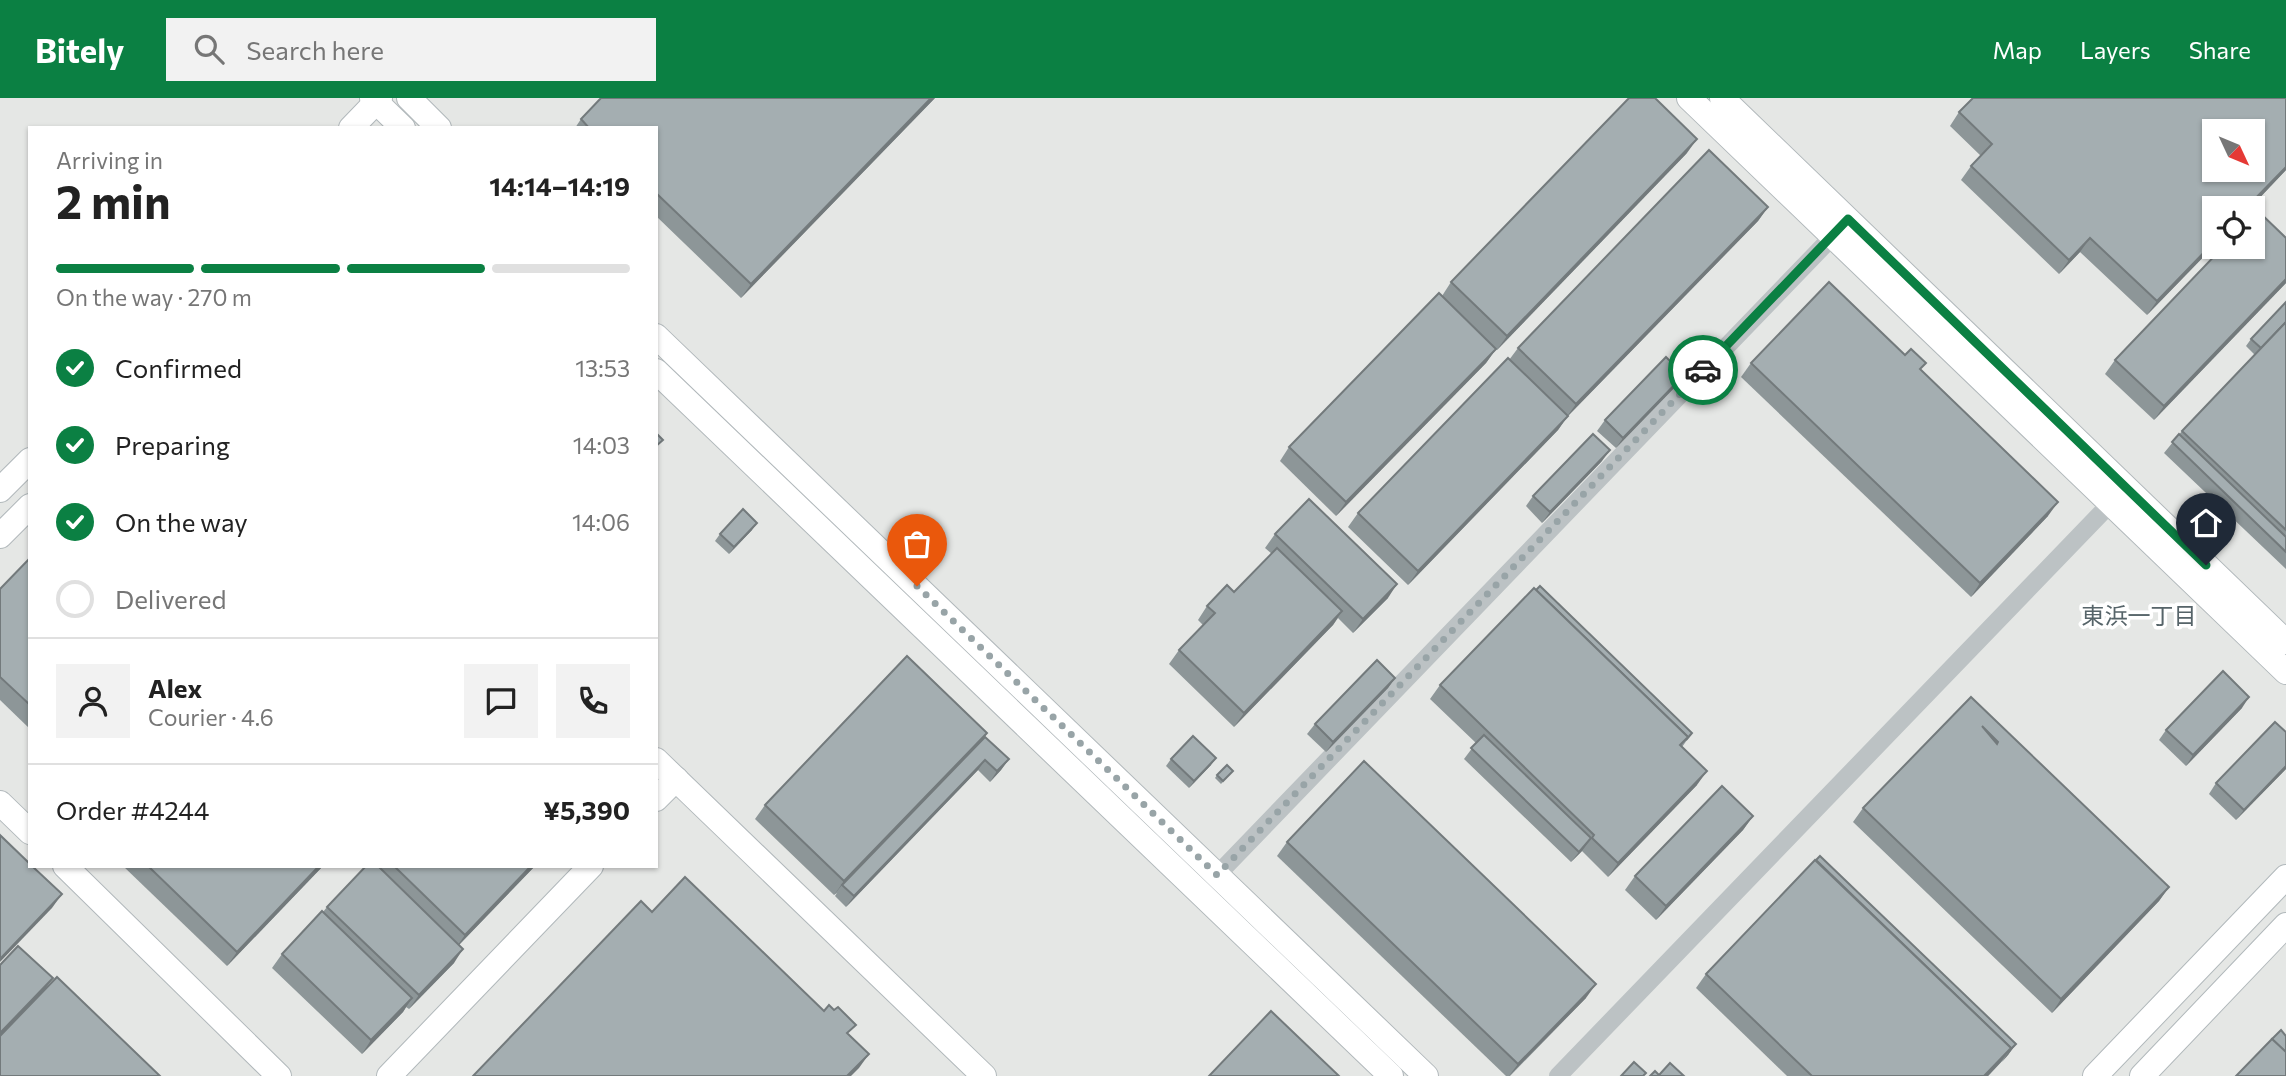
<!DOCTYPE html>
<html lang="en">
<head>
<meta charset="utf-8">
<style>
  body { margin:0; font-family:Commissioner,"Noto Sans JP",sans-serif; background:#f2f2f2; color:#222; height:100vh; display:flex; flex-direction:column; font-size:26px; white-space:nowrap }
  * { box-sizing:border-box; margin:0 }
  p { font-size:23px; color:#767676 }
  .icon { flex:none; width:38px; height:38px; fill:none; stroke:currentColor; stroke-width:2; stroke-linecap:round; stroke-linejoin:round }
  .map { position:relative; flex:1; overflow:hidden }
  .details { position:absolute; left:28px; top:28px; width:630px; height:742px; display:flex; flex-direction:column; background:#fff; border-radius:0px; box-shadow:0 2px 5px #0004 }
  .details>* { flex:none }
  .needle { width:46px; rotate:134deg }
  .buttons { position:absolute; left:2202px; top:21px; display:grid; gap:14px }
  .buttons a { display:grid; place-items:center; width:63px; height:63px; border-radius:0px; background:#fff; box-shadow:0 2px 5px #0004; font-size:35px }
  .pin { position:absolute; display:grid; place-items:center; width:60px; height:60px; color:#fff; margin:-72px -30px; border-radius:50% 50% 50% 0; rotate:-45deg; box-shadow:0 0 7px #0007 }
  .pin .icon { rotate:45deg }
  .courier { position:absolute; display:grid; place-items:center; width:70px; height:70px; margin:-35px; border:5px solid #0b8043; border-radius:50%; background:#fff; color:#222; box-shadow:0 2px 9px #0007 }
  .overview em { font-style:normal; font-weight:700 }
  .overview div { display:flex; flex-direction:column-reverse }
  .overview { display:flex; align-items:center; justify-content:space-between; height:119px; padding:0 28px }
  h1 { font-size:46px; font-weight:700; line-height:52px }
  .bar { display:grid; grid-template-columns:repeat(4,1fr); gap:10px 7px; align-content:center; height:84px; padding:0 28px }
  .bar i { height:9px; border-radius:5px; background:#e0e0e0 }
  .bar .on { background:#0b8043 }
  .bar p { grid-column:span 4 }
  .line { display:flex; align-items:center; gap:18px; padding:0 28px; border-top:2px solid #e0e0e0 }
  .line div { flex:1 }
  .round { display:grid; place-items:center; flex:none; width:74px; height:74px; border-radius:0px; background:#f2f2f2 }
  ol { padding:0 28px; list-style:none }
  li { display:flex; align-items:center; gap:21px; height:77px }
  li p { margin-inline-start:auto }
  li .icon { padding:7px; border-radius:50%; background:#0b8043; color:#fff; stroke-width:4 }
  li:last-child { color:#767676 }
  li i { width:38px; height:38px; border:4px solid #e0e0e0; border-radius:50% }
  header { display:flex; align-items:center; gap:42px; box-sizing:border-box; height:98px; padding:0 35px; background:#0b8043; color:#fff }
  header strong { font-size:33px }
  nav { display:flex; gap:38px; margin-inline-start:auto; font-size:24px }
  .search { width:490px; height:63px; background:#f2f2f2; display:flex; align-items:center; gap:18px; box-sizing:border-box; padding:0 24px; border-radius:0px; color:#767676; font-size:26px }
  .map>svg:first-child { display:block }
  .built { fill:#e5e7e5; fill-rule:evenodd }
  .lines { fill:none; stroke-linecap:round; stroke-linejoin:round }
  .secondary-casing { stroke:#b1b8bb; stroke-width:26 }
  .street { stroke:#bcc2c4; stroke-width:18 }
  .secondary { stroke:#fff; stroke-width:24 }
  .wall { fill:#8d9698; fill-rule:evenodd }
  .shaded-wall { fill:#737a7c }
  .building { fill:#a4aeb1; stroke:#737a7c; stroke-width:2; fill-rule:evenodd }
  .done { stroke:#98a4a7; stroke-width:7; stroke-dasharray:0 12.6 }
  .route { stroke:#0b8043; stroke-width:9 }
  .labels { text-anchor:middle; stroke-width:7; stroke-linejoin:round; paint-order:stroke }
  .neighbourhood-label { font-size:23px; fill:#566469; stroke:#fff }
</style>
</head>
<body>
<header>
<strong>Bitely</strong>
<div class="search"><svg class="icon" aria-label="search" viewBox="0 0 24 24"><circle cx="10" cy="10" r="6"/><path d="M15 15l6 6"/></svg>Search here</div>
<nav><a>Map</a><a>Layers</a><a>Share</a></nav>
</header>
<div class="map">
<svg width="2286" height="978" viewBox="0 0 2286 978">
  <rect width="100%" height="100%" fill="#f7f7f5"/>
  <path class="built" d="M0,0H2286V978H0ZM30,30H656V768H30ZM2214,33H2252V72H2214ZM2214,110H2252V149H2214Z"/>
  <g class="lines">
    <defs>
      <g id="secondary">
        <path d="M372,0L403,30"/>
        <path d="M409,0L439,30"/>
        <path d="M1689,0L2286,574"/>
        <path d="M1722,0L2286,544"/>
        <path d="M351,30L380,0"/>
        <path d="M656,238L1426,978"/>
        <path d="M656,273L1391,978"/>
        <path d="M0,392L30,362"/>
        <path d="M0,438L30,408"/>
        <path d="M656,662L984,978"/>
        <path d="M656,701L676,681"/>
        <path d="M0,705L30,734"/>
        <path d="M65,768L279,978"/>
        <path d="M389,978L591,768"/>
        <path d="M2095,978L2286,779"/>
        <path d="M2142,978L2286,827"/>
      </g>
    </defs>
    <use href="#secondary" class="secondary-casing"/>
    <g class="street">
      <path d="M1217,777L1833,138"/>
      <path d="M1558,978L2111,405"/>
    </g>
    <use href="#secondary" class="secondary"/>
  </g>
  <g class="wall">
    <path d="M935,0L741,200L656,118V30H575L581,21Z"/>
    <path d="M2286,0V72L2250,110H2214V148L2147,217L2080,154L2059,176L1961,82L1971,68L1981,58L1950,28L1959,14Z"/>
    <path d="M1687,55L1497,252L1442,198L1451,184Z"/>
    <path d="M1768,109L1758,123L1566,320L1558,332L1408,487L1348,429L1358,415L1509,262L1518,250Z"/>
    <path d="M2286,140V185L2154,322L2105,276L2115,262Z"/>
    <path d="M2286,204V471L2164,355L2182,333L2255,257L2246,248L2251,241Z"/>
    <path d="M1496,251L1486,265L1336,418L1280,363L1289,349Z"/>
    <path d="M1751,265L1921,272L2048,418L1971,499L1741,279Z"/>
    <path d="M1684,277L1677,287L1616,350L1597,333L1605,322Z"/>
    <path d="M1602,363L1542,425L1526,408L1533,398Z"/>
    <path d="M752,432L729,456L715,443L720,436Z"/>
    <path d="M1275,436L1388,500L1353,535L1338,520L1333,527L1234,629L1169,566L1179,552L1203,527L1198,522L1207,508L1234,494L1272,456L1265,450Z"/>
    <path d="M30,460V631L0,602V491Z"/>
    <path d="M1395,580L1388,590L1326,654L1307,636L1315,626Z"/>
    <path d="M1440,587L1692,635L1682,649L1697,687L1608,779L1582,753L1571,764L1464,661L1476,645L1430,601Z"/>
    <path d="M1971,599L2169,789L2159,803L2052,915L1853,724L1863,710ZM1982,628L1998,644L1997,646Z"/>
    <path d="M2242,610L2186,668L2159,642L2166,632Z"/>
    <path d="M2286,634V671L2236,722L2209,696L2216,685Z"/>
    <path d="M987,635L983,641L1009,661L1001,672L990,684L978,672L846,809L835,798L837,795L834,797L755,721L765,707Z"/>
    <path d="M1171,661L1211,667L1189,690L1166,668Z"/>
    <path d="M1230,676L1221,686L1215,680L1217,677Z"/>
    <path d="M1753,718L1743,732L1656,822L1625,792L1635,778Z"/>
    <path d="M1287,744L1586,900L1510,978H1506L1277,758Z"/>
    <path d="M123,768H323L227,868Z"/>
    <path d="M366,768H535L459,847L454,865L409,911L406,909L403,914L362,956L272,870L282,856L323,814L327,809Z"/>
    <path d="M1706,876L2016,946L2008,957L1988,978H1787L1696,890Z"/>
  </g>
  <g class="shaded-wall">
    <path d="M931,0H935L741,200L751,186Z"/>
    <path d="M1697,41L1687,55L1497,252L1507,238Z"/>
    <path d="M2286,69V72L2250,110H2246Z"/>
    <path d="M1768,109L1758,123L1566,320L1576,306Z"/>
    <path d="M2090,140L2080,154L2059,176L2069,162Z"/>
    <path d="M2214,144V148L2147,217L2157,203Z"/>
    <path d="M2286,181V185L2154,322L2164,308Z"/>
    <path d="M1496,251L1486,265L1336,418L1346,404Z"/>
    <path d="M1684,277L1677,287L1616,350L1623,340Z"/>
    <path d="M1568,318L1558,332L1408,487L1418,473Z"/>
    <path d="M1610,352L1602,363L1542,425L1550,414Z"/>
    <path d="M2058,404L2048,418L1971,499L1980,485Z"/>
    <path d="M757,425L752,432L729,456L734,449Z"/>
    <path d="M1397,486L1388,500L1353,535L1363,521Z"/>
    <path d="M1342,513L1333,527L1234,629L1244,615Z"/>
    <path d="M1395,580L1388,590L1326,654L1333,644Z"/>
    <path d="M2249,599L2242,610L2186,668L2193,657Z"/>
    <path d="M987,635L977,649L842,787L834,797L844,783Z"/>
    <path d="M1216,660L1211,667L1189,690L1194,683Z"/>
    <path d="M1009,661L1001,672L990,684L997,673Z"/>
    <path d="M985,662L978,672L846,809L854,798Z"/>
    <path d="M2286,668V671L2236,722L2244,712Z"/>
    <path d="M1707,673L1697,687L1608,779L1618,765Z"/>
    <path d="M1753,718L1743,732L1656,822L1666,808Z"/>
    <path d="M1589,743L1582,753L1571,764L1579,754Z"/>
    <path d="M319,768H323L227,868L237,854Z"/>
    <path d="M531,768H535L455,851L465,837Z"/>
    <path d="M2169,789L2159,803L2052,915L2061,901Z"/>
    <path d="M62,796L52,810L0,864V861Z"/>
    <path d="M463,851L454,865L409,911L419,897Z"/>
    <path d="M53,880L43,894L0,939V935Z"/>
    <path d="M1596,886L1586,900L1509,978L1518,966Z"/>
    <path d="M412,900L403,914L362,956L371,942Z"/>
    <path d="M2016,946L2008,957L2002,964L2009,953Z"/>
    <path d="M2011,950L2001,964L1988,978H1984Z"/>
    <path d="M869,956L859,970L851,978H847Z"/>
  </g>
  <g class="building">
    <path d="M601,0H931L751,186L656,95V30H589L581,21Z"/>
    <path d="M1629,0H1655L1697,41L1507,238L1451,184Z"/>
    <path d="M1973,0H2286V69L2246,110H2214V144L2157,203L2090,140L2069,162L1971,68L1992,46L1959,14ZM2214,33H2252V72H2214Z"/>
    <path d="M1709,52L1768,109L1576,306L1518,250Z"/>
    <path d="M2258,113L2286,140V181L2164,308L2115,262L2223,149H2252V118Z"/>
    <path d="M1829,184L1905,257L1911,251L1926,265L1920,271L2058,404L1980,485L1751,265Z"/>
    <path d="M1439,195L1496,251L1346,404L1289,349Z"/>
    <path d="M2286,204V224L2261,250L2251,241Z"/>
    <path d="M2286,224V432L2182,333Z"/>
    <path d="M1666,259L1684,277L1623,340L1605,322Z"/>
    <path d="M1508,260L1568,318L1418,473L1358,415Z"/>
    <path d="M656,335L663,342L656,348Z"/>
    <path d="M1593,336L1610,352L1550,414L1533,398Z"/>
    <path d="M2179,336L2286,439V454L2172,344Z"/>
    <path d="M1309,401L1397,486L1363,521L1275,436Z"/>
    <path d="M743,411L757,425L734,449L720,436Z"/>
    <path d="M1277,450L1342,513L1244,615L1179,552L1215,515L1207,508L1227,487L1234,494Z"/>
    <path d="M30,460V607L0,579V491Z"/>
    <path d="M1540,488L1692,635L1686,642L1688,639L1536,492Z"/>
    <path d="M1534,490L1688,639L1680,647L1707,673L1618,765L1592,740L1594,737L1440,587Z"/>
    <path d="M907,558L987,635L844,783L765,707Z"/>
    <path d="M1377,562L1395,580L1333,644L1315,626Z"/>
    <path d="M2223,573L2249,599L2193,657L2166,632Z"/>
    <path d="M1971,599L2169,789L2061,901L1863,710ZM1982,628L1998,644L1997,646Z"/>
    <path d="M2275,624L2286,634V668L2244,712L2216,685Z"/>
    <path d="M1484,637L1591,740L1579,754L1471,650Z"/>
    <path d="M1193,638L1216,660L1194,683L1171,661Z"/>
    <path d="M985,639L1009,661L997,673L985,662L854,798L842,787Z"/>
    <path d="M1364,663L1596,886L1518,966L1287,744Z"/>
    <path d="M1227,667L1233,673L1223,683L1217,677Z"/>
    <path d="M1722,688L1753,718L1666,808L1635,778Z"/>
    <path d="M0,737L30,766V768H32L62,796L0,861Z"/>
    <path d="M1820,758L2016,946L2009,953L2011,950L1816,762Z"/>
    <path d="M1815,762L2011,950L1984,978H1812L1706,876Z"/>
    <path d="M148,768H319L237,854Z"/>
    <path d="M366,768H378L463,851L419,897L327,809Z"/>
    <path d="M394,768H531L465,837Z"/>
    <path d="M685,779L824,913L829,907L834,912L838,909L856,927L847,935L869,956L847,978H473L641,803L652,814Z"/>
    <path d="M322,813L412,900L371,942L282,856Z"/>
    <path d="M18,848L53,880L0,935V867Z"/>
    <path d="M57,879L160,978H0V938Z"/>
    <path d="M1271,913L1339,978H1209Z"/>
    <path d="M2281,932L2286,938V954L2272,941Z"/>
    <path d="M2272,941L2286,954V978H2236Z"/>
    <path d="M1634,964L1646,975L1643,978H1621Z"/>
    <path d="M1670,965L1684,978H1660L1659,977Z"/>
    <path d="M1655,973L1660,978H1650Z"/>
  </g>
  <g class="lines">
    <path class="done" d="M917,488L1217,777L1703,272"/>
    <path class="route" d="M1703,272L1848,121L2206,467"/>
  </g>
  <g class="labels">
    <g class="neighbourhood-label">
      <text x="2139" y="526">東浜一丁目</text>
    </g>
  </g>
</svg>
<div class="buttons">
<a><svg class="needle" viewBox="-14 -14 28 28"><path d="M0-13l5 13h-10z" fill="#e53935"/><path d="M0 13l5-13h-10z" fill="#767676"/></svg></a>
<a><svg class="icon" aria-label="locate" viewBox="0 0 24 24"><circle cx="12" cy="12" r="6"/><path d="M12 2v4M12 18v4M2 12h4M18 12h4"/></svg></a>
</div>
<div class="pin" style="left:917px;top:488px;background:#ea580c"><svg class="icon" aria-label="bag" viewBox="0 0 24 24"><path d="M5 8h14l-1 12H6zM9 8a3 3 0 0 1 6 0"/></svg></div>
<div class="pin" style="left:2206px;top:467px;background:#1f2937"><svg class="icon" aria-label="home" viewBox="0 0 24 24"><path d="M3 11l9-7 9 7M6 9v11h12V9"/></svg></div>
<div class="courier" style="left:1703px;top:272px"><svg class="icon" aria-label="car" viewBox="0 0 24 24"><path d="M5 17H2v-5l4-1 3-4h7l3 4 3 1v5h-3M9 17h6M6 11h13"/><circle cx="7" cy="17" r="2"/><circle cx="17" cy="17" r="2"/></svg></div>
<section class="details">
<div class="overview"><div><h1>2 min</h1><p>Arriving in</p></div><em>14:14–14:19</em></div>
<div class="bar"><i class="on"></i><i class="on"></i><i class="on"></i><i></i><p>On the way · 270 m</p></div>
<ol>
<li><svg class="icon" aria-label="check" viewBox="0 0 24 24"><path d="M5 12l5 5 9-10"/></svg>Confirmed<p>13:53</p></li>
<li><svg class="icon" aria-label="check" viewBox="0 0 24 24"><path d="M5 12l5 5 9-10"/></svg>Preparing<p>14:03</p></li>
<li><svg class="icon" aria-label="check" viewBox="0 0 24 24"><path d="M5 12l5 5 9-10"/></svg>On the way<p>14:06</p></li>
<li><i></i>Delivered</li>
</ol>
<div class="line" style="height:126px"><a class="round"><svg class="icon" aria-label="person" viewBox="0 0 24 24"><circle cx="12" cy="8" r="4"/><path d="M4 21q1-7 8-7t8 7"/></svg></a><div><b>Alex</b><p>Courier · 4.6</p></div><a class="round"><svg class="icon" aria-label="chat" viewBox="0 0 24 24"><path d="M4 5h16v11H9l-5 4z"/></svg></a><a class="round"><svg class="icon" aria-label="phone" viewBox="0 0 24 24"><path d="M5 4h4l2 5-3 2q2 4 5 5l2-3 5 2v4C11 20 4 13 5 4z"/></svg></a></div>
<div class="line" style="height:91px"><div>Order #4244</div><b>¥5,390</b></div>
</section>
</div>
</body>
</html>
